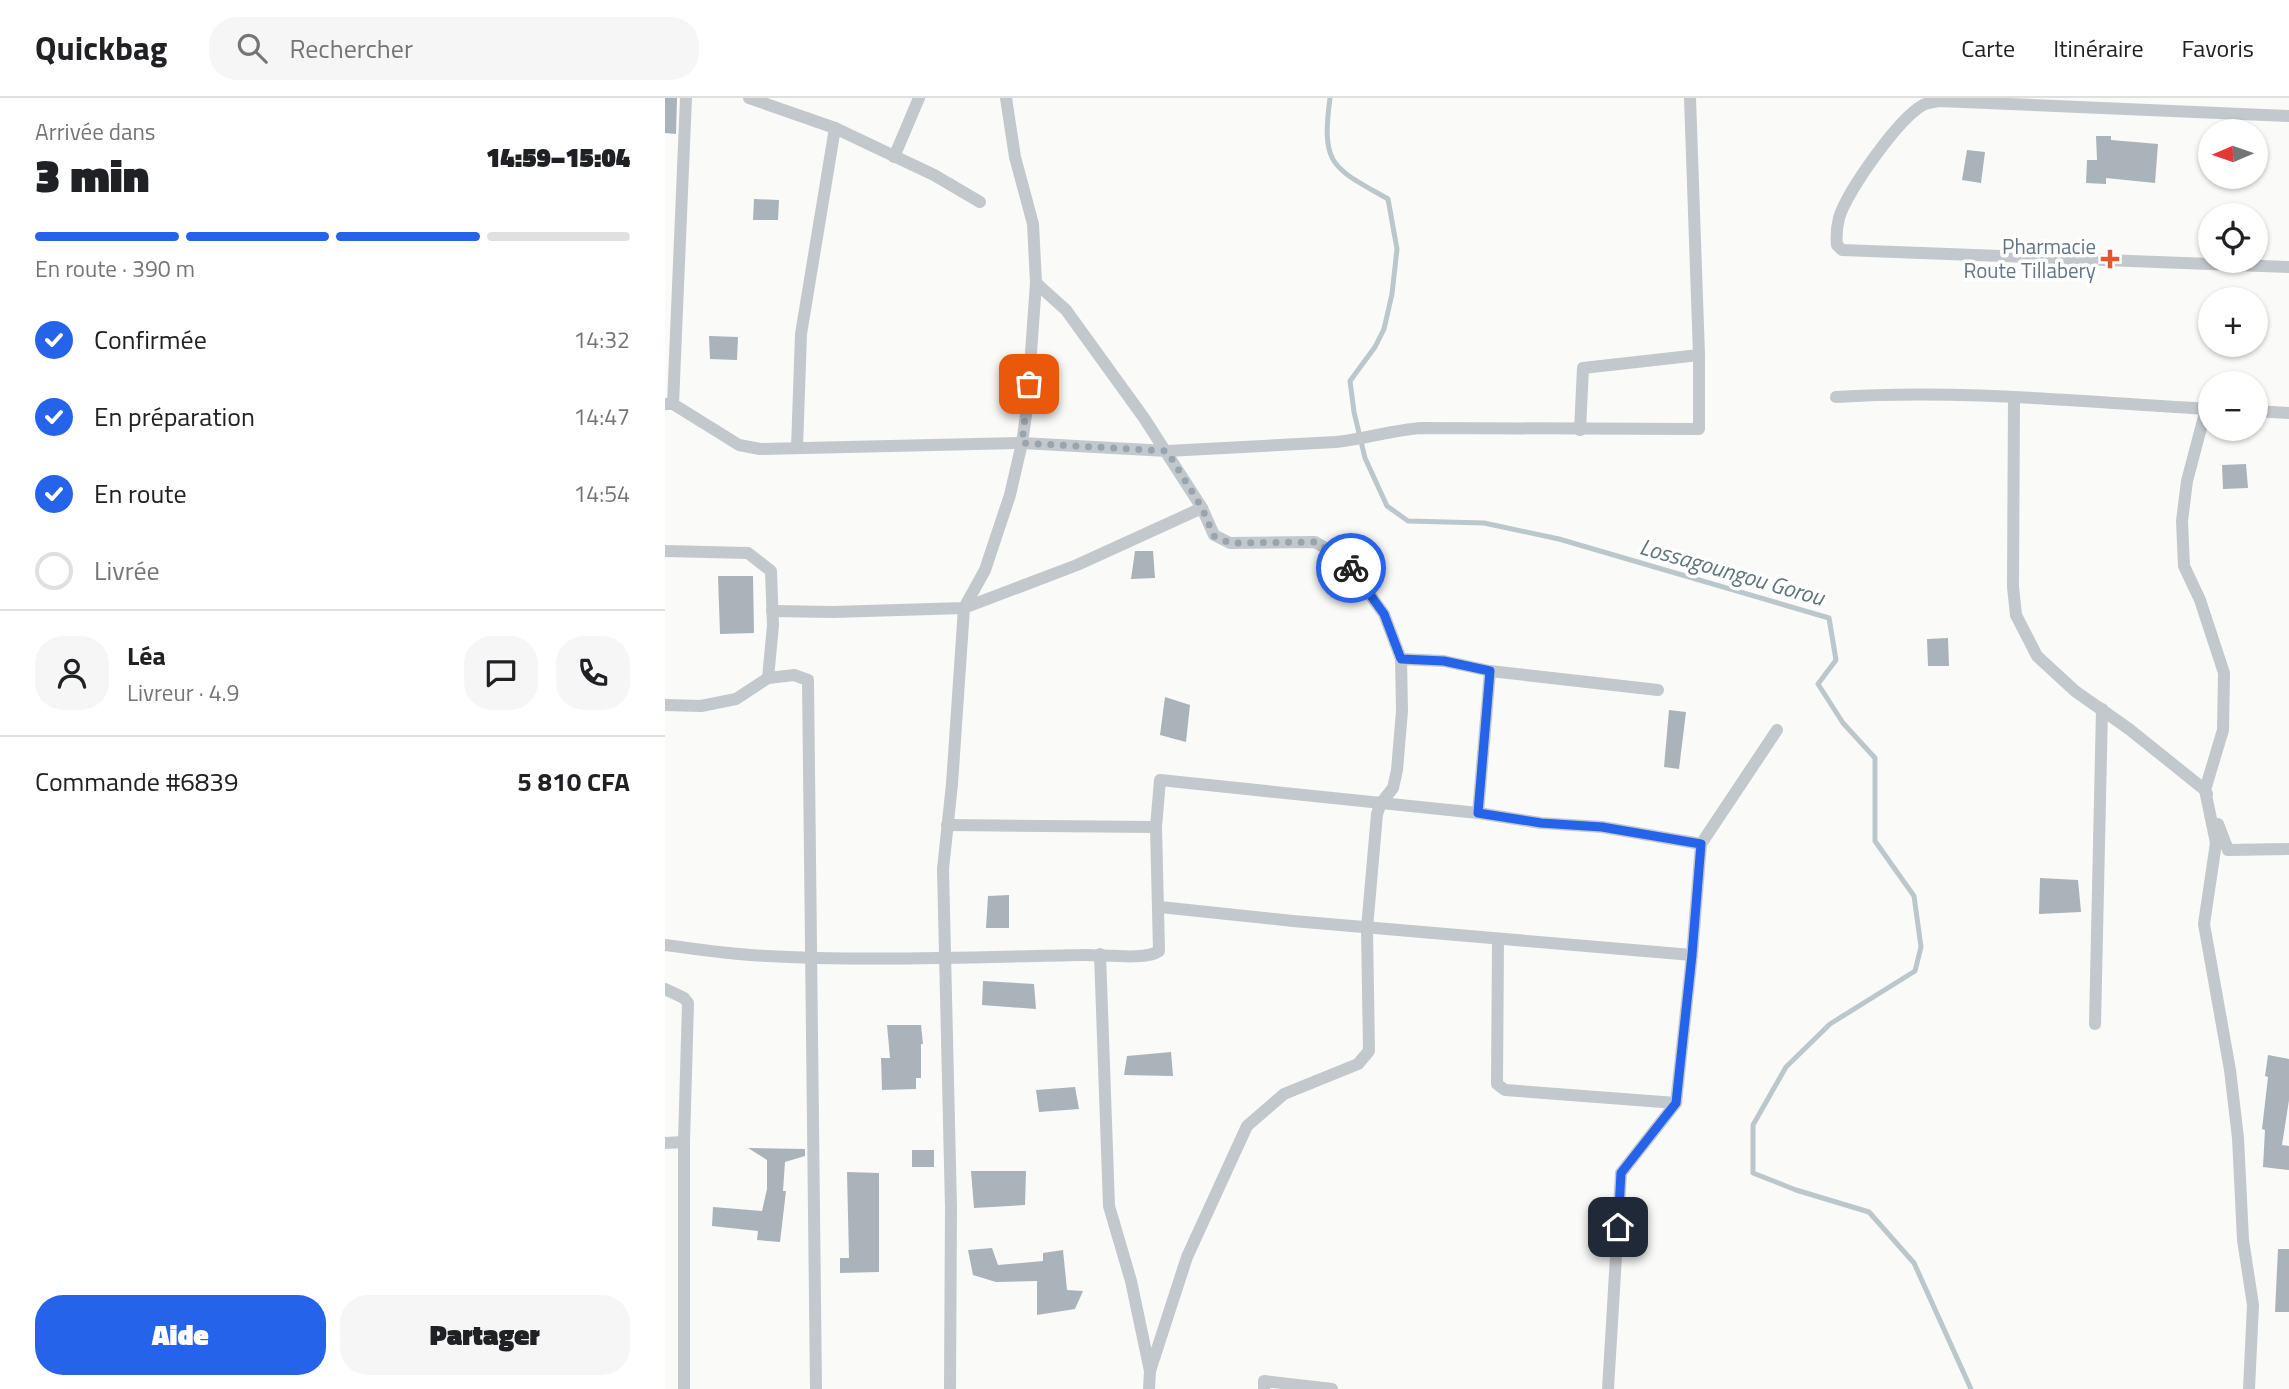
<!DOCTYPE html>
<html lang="fr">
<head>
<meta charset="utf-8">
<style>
  body { margin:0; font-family:"Titillium Web",sans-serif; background:#f6f6f6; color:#202124; height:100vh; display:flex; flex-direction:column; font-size:26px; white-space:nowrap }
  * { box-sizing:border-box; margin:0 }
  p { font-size:23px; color:#757577 }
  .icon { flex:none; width:38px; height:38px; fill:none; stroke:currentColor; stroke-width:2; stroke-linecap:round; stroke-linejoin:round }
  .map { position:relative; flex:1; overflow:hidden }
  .drawer { display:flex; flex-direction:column; background:#fff; width:665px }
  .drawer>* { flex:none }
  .needle { width:46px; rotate:268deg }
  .controls { position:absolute; left:1533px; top:21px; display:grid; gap:14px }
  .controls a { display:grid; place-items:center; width:70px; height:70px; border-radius:50%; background:#fff; box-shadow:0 2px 5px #0004; font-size:35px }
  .pin { position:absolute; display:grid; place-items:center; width:60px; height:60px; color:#fff; margin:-30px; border-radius:14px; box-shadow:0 4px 10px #0006 }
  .courier { position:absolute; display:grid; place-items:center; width:70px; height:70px; margin:-35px; border:5px solid #2563eb; border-radius:50%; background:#fff; color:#222; box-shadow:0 2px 9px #0007 }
  .overview em { font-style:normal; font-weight:800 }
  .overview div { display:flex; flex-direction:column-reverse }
  .overview { display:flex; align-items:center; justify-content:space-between; height:119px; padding:0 35px }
  h1 { font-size:46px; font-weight:800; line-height:52px }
  .bar { display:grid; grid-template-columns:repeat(4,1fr); gap:10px 7px; align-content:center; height:84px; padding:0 35px }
  .bar i { height:9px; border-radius:5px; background:#e0e0e0 }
  .bar .active { background:#2563eb }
  .bar p { grid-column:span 4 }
  .line { display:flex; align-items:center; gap:18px; padding:0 35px; border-top:2px solid #e0e0e0 }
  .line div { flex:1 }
  .round { display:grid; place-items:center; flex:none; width:74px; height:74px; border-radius:28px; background:#f6f6f6 }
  ol { padding:0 35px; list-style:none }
  li { display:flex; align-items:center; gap:21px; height:77px }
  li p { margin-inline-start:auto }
  li .icon { padding:7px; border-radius:50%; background:#2563eb; color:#fff; stroke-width:4 }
  li:last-child { color:#757577 }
  li i { width:38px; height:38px; border:4px solid #e0e0e0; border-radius:50% }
  .primary-button { display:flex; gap:14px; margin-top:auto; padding:14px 35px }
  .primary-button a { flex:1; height:80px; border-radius:28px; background:#2563eb; color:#fff; font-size:28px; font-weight:800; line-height:80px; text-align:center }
  .primary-button a+a { background:#f6f6f6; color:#202124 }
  header { display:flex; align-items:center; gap:42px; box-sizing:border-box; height:98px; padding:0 35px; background:#fff; border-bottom:2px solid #e0e0e0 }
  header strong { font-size:33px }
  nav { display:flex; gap:38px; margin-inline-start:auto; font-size:24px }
  .search { width:490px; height:63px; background:#f6f6f6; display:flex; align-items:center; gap:18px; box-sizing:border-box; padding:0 24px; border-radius:28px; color:#757577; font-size:26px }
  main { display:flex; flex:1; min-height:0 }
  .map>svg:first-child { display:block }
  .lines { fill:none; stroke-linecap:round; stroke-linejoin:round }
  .stream { stroke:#bbc7cb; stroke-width:5 }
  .building { fill:#aab3b9 }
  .street { stroke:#c3c8cc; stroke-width:12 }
  .done { stroke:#99a4ac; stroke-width:7; stroke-dasharray:0 12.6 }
  .route { stroke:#2563eb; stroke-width:9 }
  .poi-dot { fill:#e4572e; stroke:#fff; stroke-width:2.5 }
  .labels { text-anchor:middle; stroke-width:7; stroke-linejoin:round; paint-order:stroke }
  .poi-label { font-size:21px; fill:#657683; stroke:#fff; text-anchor:end }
  .water-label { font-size:23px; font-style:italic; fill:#60757c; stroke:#fff }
</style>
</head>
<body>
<header>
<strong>Quickbag</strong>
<div class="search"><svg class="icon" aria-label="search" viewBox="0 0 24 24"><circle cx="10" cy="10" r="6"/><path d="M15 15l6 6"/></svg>Rechercher</div>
<nav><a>Carte</a><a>Itinéraire</a><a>Favoris</a></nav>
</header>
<main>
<section class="drawer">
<div class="overview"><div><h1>3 min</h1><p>Arrivée dans</p></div><em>14:59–15:04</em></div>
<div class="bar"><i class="active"></i><i class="active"></i><i class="active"></i><i></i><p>En route · 390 m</p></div>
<ol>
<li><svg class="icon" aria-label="check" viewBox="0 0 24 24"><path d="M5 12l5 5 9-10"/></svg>Confirmée<p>14:32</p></li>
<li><svg class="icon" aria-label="check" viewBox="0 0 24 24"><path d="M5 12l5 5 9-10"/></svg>En préparation<p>14:47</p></li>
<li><svg class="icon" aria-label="check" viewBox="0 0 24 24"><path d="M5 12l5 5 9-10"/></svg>En route<p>14:54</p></li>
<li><i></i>Livrée</li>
</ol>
<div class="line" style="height:126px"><a class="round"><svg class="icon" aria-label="person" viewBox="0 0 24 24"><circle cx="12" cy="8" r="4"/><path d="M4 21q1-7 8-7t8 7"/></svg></a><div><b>Léa</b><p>Livreur · 4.9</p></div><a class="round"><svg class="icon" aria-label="chat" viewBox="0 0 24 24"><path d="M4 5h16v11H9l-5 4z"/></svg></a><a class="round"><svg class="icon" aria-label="phone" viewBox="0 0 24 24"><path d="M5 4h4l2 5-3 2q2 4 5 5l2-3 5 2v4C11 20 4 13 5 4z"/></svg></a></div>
<div class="line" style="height:91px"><div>Commande #6839</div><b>5 810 CFA</b></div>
<div class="primary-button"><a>Aide</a><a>Partager</a></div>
</section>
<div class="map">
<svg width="1624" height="1291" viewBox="0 0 1624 1291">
  <rect width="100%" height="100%" fill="#fafaf8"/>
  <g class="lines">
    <path class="stream" d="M665,0C656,68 667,69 723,101L732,151L727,196L719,231L710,249L685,283L689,314L700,360L722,408L743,423L819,425L894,441L1164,520L1171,562L1153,586L1178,625L1210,660V743L1249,798L1256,849L1250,873L1165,926L1121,969L1088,1027V1075L1131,1092L1204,1114L1249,1165L1306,1291"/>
  </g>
  <g class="building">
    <path d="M0,0H12L11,36L0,35Z"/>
    <path d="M1431,38H1446V42L1493,46L1490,85L1441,80V86L1421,85L1422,62H1432Z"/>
    <path d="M1302,52L1320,54L1316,85L1297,82Z"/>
    <path d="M89,101L114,102L113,122H88Z"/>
    <path d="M44,238L73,239L72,262L45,261Z"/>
    <path d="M1581,366L1583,390L1558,391L1557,367Z"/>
    <path d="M470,453H488L490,480L466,481Z"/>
    <path d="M53,478H88L89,535L55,536Z"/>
    <path d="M1283,540L1284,568H1263L1262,541Z"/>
    <path d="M500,599L525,607L521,644L495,637Z"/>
    <path d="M1004,612L1021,614L1014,671L999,669Z"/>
    <path d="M1375,780L1413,782L1416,814L1374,816Z"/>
    <path d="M344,797V830H321L323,798Z"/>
    <path d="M318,883L369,886L371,911L317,907Z"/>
    <path d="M222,927H256L258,946H256V980H251V991L217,992L216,960H225Z"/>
    <path d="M506,954L508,978L459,977L462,958Z"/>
    <path d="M1603,957L1624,961V1002L1617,1047L1624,1048V1072L1598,1069L1600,1032L1597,1031L1603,979L1600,978Z"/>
    <path d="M410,989L414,1011L374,1014L371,992Z"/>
    <path d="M83,1050L140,1051V1058L120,1064L118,1093H121L115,1144L92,1142L93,1133L47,1128L48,1109L97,1113L102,1091V1062Z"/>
    <rect x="247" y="1052" width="22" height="17"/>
    <path d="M306,1073H361L360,1107L309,1110Z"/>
    <path d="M182,1074L214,1075V1174L175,1175V1160H184Z"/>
    <path d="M327,1150L333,1167L378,1163V1155L398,1152L402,1192L418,1193L410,1211L372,1217V1183L331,1184L308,1177L303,1152Z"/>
    <path d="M1613,1151H1624V1214H1610Z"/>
  </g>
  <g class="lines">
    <g class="street">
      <path d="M84,0L170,30L269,77L315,104"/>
      <path d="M1624,18L1274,3C1269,4 1262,5 1258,7C1234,20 1182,93 1174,120C1172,128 1171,138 1172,147L1177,152L1624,169"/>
      <path d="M229,59L254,0"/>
      <path d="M371,185L401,212L479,320L537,410L549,437L565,445L650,444L679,461L719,516L736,561L737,613L732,672L728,690L716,705L712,716L702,830L704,953L693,966L619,996L582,1028L522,1159L485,1273"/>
      <path d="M1171,299C1296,291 1420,304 1545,311"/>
      <path d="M1349,299L1348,489L1351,517L1372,558L1410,593L1464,631L1540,692L1551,745L1539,826L1565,972L1573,1040L1578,1142L1588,1207L1584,1291"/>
      <path d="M0,306H8L74,347L95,351L357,345L502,353L671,344C700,341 727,332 757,330L1034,331V257L1025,0"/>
      <path d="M8,306L21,0"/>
      <path d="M1541,311L1522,383L1517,423L1519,468L1535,502L1559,575L1558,632L1540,692L1542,696"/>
      <path d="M1591,313L1624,315"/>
      <path d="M915,332L918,270L1034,257"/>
      <path d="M132,350L136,236L170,30"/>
      <path d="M0,453L83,455L106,473L108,527L103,580L71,601L36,608L0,607"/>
      <path d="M107,513L168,514L299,510L412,467L537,410"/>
      <path d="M736,561L779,563L825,573L993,592"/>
      <path d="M103,580L129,577L143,582L151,1291"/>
      <path d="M813,715L825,573"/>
      <path d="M1553,726L1563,752L1624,751"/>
      <path d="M282,727L491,729"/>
      <path d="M495,809L628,823L1027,857"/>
      <path d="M833,841L832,986L840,992L1011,1005"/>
      <path d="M0,847C28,851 57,855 85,857C195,864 306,859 416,857C436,856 480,863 494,853L491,729L495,682L813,715L876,725L937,729L1036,746"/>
      <path d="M435,856L444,1108L466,1183L485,1273L484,1291"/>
      <path d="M0,891L19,900L23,905L19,1044V1291"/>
      <path d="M1430,926L1437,611"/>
      <path d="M0,1045L19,1044"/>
      <path d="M285,1291L286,1109L278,771L287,686L299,510L320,472L345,397L357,345L362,310L371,185L368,126L350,59L341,0"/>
      <path d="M599,1291V1283L667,1291"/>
      <path d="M943,1291L956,1075L1011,1005L1027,857L1036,746L1112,632"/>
    </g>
  </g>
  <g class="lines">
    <path class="done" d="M364,286L357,345L502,353L537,410L549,438L565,445L650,444L679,461L686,470"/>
    <path class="route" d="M686,470L719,516L736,561L779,563L825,573L813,715L876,725L937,729L1036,746L1027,857L1011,1005L956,1075L953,1129"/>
  </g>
  <path class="poi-dot" d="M1441.5 150.5h7v7h7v7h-7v7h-7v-7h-7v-7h7z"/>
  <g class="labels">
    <g class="poi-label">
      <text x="1431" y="156">Pharmacie<tspan x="1431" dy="24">Route Tillabery</tspan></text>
    </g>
    <g class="water-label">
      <text transform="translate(1067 474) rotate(16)" y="8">Lossagoungou Gorou</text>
    </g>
  </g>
</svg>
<div class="controls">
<a><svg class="needle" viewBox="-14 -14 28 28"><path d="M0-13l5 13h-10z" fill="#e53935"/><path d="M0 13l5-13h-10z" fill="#757577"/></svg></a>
<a><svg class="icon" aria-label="locate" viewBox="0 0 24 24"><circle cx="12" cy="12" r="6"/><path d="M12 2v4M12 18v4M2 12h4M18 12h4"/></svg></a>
<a>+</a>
<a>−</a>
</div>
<div class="pin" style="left:364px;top:286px;background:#ea580c"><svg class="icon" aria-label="bag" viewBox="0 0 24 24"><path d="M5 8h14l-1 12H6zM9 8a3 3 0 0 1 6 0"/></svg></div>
<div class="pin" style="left:953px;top:1129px;background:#1f2937"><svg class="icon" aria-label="home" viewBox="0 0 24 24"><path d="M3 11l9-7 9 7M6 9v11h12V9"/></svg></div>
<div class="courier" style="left:686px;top:470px"><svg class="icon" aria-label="bike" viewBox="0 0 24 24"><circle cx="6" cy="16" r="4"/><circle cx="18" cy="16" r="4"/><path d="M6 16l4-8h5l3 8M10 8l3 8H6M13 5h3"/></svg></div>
</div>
</main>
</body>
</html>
